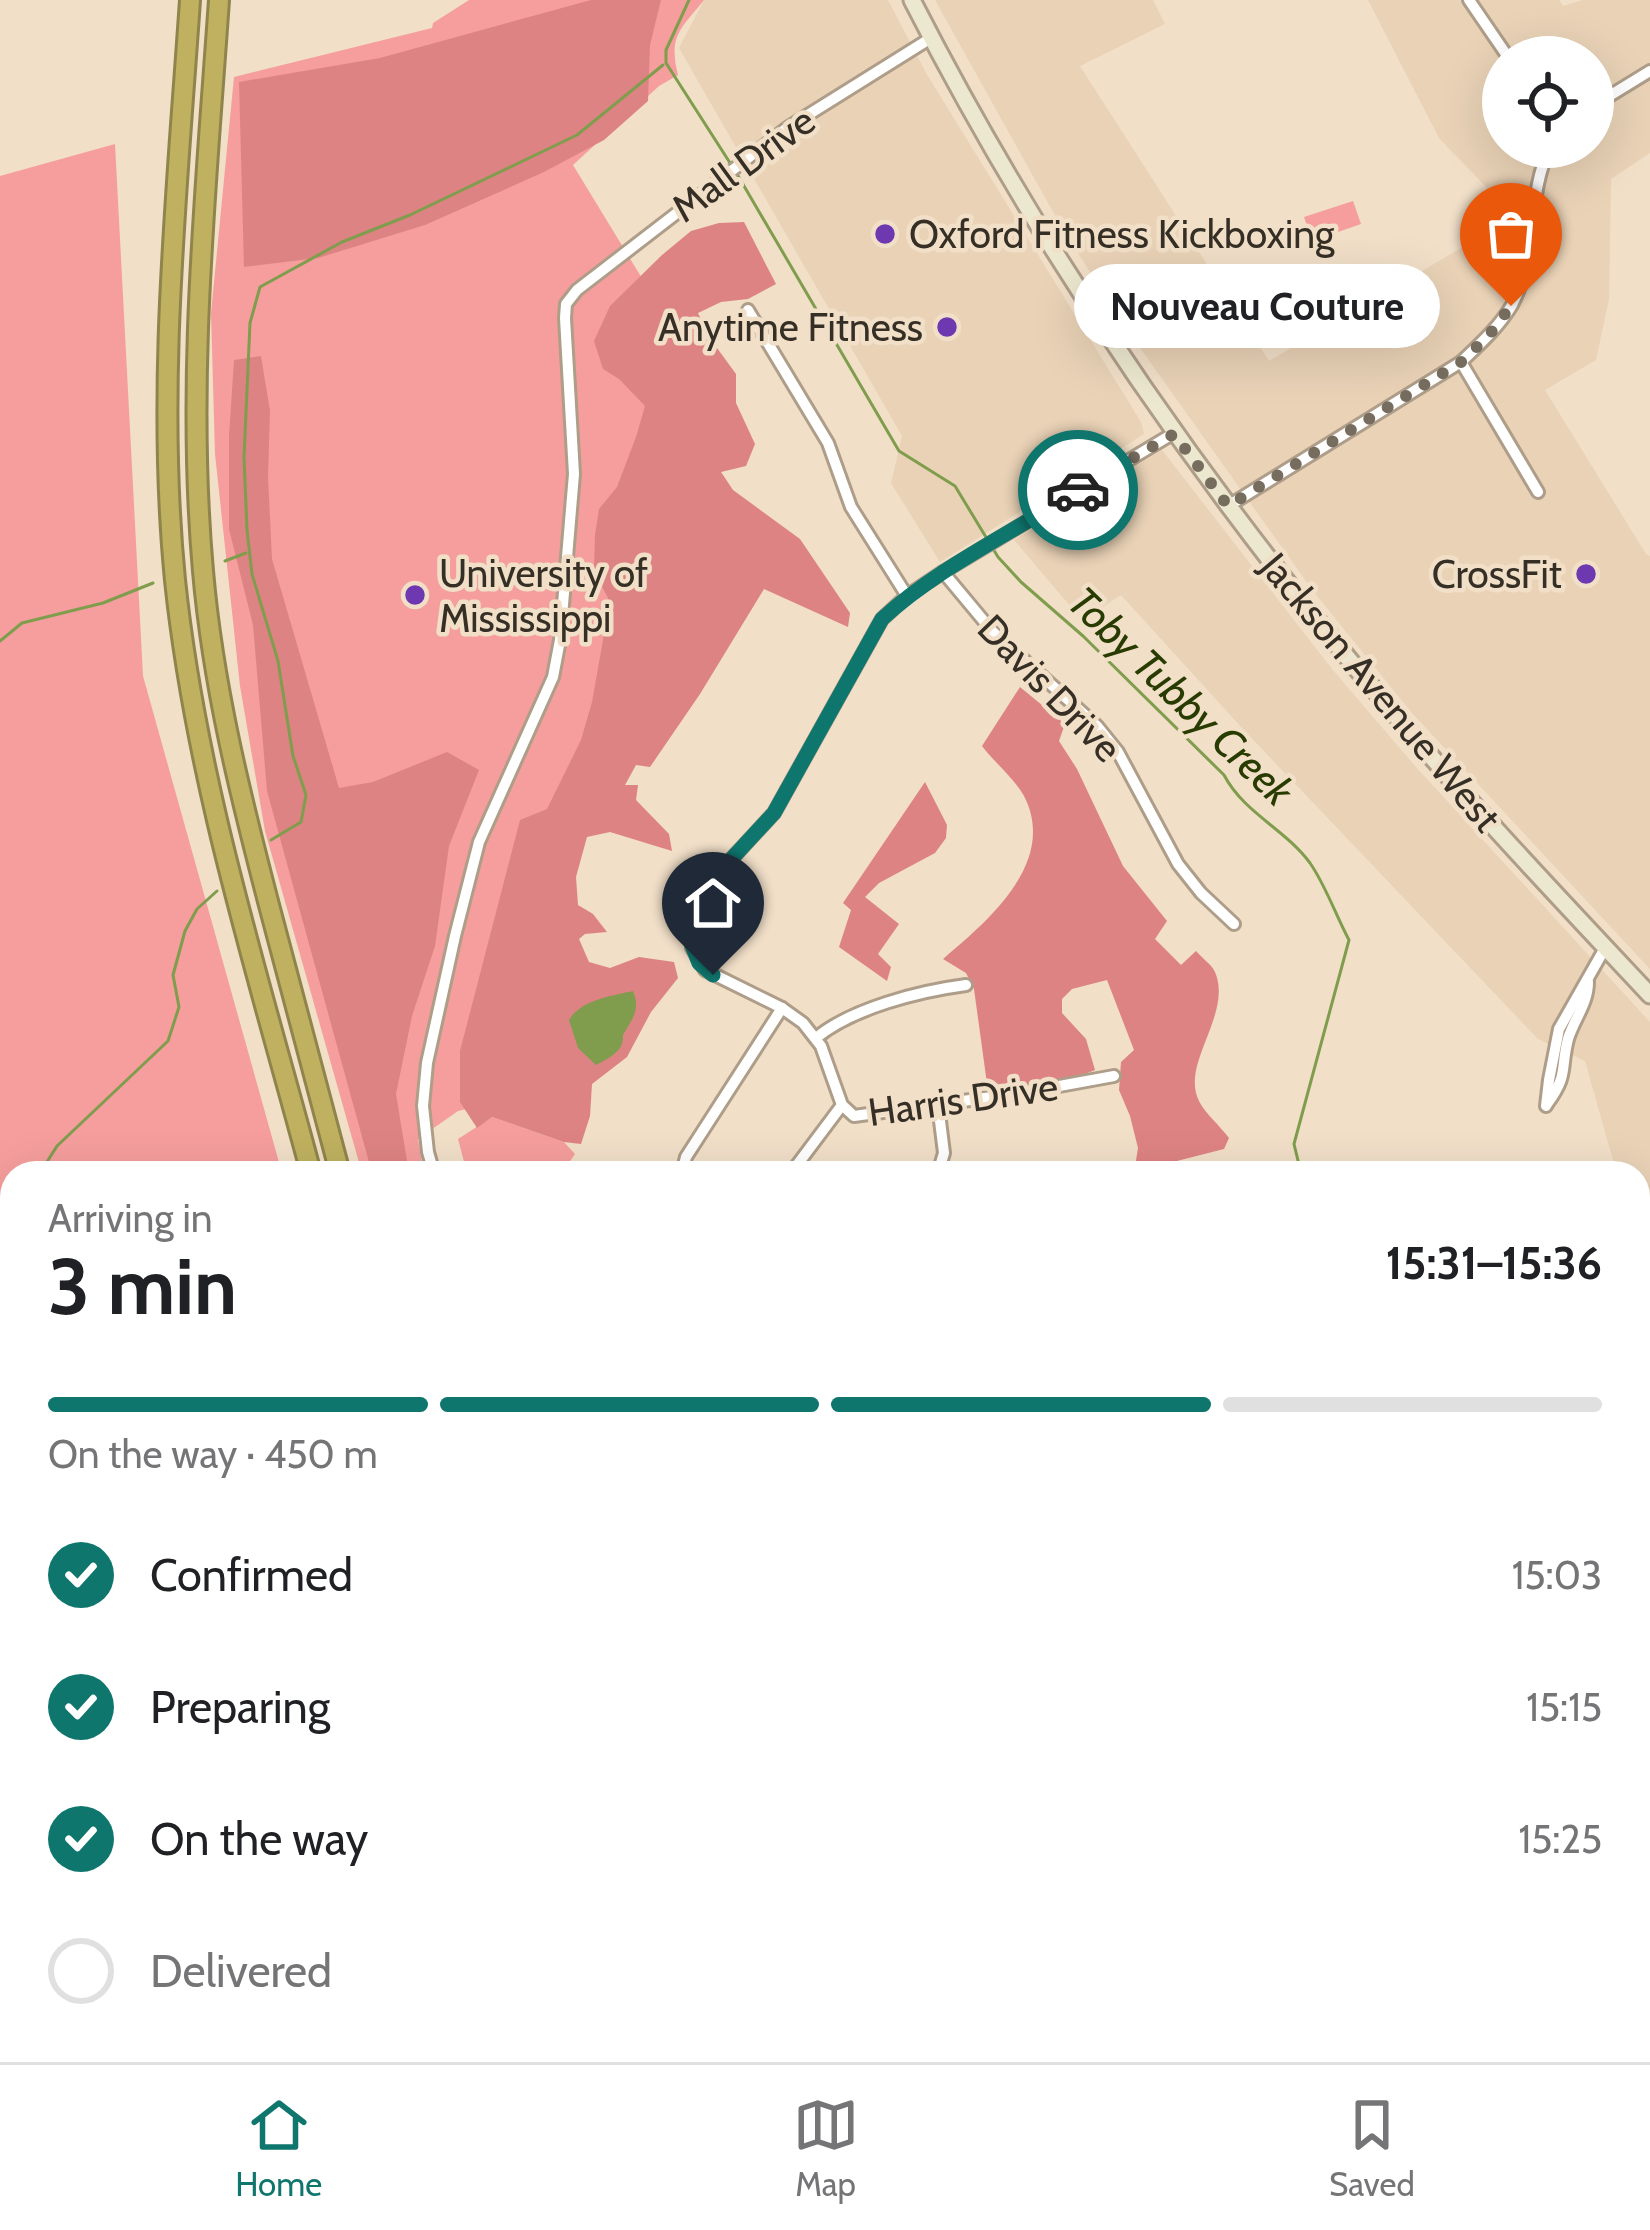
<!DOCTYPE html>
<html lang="en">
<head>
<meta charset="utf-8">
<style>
  body { margin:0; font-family:Cabin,sans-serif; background:#f2f2f2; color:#202124; height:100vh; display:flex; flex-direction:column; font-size:45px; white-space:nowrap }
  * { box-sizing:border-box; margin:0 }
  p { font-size:39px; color:#757577 }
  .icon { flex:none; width:66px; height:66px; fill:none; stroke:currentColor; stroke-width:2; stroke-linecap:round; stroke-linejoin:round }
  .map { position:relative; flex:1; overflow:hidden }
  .details { position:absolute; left:0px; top:1161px; width:1650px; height:903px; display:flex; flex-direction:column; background:#fff; border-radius:36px 36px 0 0; box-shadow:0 12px 48px #0002 }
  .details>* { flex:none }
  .buttons { position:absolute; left:1482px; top:36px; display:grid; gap:24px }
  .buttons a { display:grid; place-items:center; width:132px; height:132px; border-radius:50%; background:#fff; box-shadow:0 12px 48px #0002; font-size:60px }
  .pin { position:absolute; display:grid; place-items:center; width:102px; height:102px; color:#fff; margin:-123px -51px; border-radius:50% 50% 50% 0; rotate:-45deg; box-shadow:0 0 12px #0007 }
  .pin .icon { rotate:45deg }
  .courier { position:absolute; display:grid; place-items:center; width:120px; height:120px; margin:-60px; border:9px solid #0f766e; border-radius:50%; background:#fff; color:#222; box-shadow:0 3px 15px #0007 }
  .bubble { position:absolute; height:84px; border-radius:42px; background:#fff; box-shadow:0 12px 48px #0002; font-size:39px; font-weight:700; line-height:84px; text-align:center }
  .head em { font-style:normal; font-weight:700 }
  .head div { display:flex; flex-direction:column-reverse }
  .head { display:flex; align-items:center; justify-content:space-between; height:204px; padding:0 48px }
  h1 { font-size:78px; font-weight:700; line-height:90px }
  .bar { display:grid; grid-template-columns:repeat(4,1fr); gap:18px 12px; align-content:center; height:144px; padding:0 48px }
  .bar i { height:15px; border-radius:9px; background:#e0e0e0 }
  .bar .current { background:#0f766e }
  .bar p { grid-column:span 4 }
  ol { padding:0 48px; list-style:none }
  li { display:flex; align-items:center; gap:36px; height:132px }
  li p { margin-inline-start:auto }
  li .icon { padding:12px; border-radius:50%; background:#0f766e; color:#fff; stroke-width:4 }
  li:last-child { color:#757577 }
  li i { width:66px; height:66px; border:6px solid #e0e0e0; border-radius:50% }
  .dock { display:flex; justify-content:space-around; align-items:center; height:168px; border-top:3px solid #e0e0e0; background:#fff; font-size:33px; color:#757577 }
  .dock a { display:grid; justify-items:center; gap:6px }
  .dock .current { color:#0f766e }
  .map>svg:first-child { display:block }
  .built { fill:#e9d2b6; fill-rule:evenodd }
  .green { fill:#f59e9d }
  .forest { fill:#de8383 }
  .water { fill:#7f9d4d }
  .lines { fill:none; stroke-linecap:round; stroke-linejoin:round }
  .stream { stroke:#7f9d4d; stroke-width:3 }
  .minor-casing { stroke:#ae9d88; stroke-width:16 }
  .secondary-casing { stroke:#ae9d88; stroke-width:21 }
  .motorway-casing { stroke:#8f844b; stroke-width:24 }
  .minor { stroke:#fff; stroke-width:10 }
  .secondary { stroke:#ece8cf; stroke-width:15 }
  .motorway { stroke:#bfb15f; stroke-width:18 }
  .done { stroke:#776d5f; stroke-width:12; stroke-dasharray:0 21.6 }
  .route { stroke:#0f766e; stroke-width:15 }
  .poi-dot { fill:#6e39b0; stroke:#f1dfc8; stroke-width:4.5 }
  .labels { text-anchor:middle; stroke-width:9; stroke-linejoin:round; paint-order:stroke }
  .street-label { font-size:39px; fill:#352f26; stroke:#f1dfc8 }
  .poi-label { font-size:39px; fill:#352f26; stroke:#f1dfc8; text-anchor:start }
  .water-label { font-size:42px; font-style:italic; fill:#283b00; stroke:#f1dfc8 }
</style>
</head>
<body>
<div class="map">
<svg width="1650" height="2062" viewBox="0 0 1650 2062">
  <rect width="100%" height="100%" fill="#f1dfc8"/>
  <g class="built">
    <path d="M704,0H888L926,73L1141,422L1144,434L940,562L891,483L902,436L679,48Z"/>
    <path d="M935,0H1153L1165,24L1080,66L1269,361L1495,228L1509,211L1439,138L1368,0H1559L1563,6L1583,0H1650V153L1611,179L1609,299L1596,360L1545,390L1646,554L1650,556V969L1412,713L1313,591L1123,324L1062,228ZM1503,57H1593V147H1503Z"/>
    <path d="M1162,450L1332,669L1415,766L1650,1022V1205L1638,1192V1173H1621L1615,1167L1585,1061L1538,1039L1242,728L1121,595L1082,620L1014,540Z"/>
    <path d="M1650,1647V2062H627L624,2052H1638V1648Z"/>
  </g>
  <g class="green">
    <path d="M469,0H704C681,29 668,35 678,75L659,86L573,165L654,298L697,402L556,845L542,1091L458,1111L418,1139L424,1173H362L265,831L240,686L215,454L211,313L234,77L432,28L433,23Z"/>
    <path d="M115,144L143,676L282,1173H12V2006L0,2009V176Z"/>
    <path d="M1353,201L1361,224L1312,241L1304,217Z"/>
    <path d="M492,1117L564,1142L575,1154L564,1170L549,1161L521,1167V1173H467L458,1139Z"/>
  </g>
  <g class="forest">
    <path d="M591,0H661L650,45L648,101L604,140L544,172L425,225L318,258L244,267L239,82L380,58Z"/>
    <path d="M744,222L776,284L748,299L721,302L698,313L709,337L736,374V403L755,444L746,466L721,472L733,490L800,539L850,613L848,627L764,589L700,694L650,767L636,765L625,785H638L636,800L669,834L672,851L610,832L587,837L576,877L578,905L593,914L607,932L585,934L579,939L589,962L610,968L639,957L674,962L678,978L651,1012L627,1057L592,1084L590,1116L581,1144L564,1142L492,1117L477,1128L460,1102V1051L520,820L547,809L581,740L592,702L603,640L608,598L594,571L595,535L599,509L617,487L636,437L645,406L619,379L603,369L594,341L610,306L662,255L691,231L719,223Z"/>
    <path d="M261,356L270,411L268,477L272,559L339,788L373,782L447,752L479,770L449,846L435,946L412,1016L396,1094L409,1173H372L267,791L253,625L229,529V436L234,360Z"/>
    <path d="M1020,687L1065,724L1059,741L1077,769L1123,866L1167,921L1155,939L1181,965L1196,951C1201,957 1212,965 1215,972C1233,1014 1180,1064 1199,1101C1204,1112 1221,1127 1229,1138L1224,1149L1169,1163L1145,1173H1134L1138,1148L1130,1116L1119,1090L1121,1062L1134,1050L1107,980L1072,989L1062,999V1013L1086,1039L1095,1070L1075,1078L988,1091L974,989L966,973L943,959C988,921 1058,862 1024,796C1014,778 994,762 982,746Z"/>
    <path d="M925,782L947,825L946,838L935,853L879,883L865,897L899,924L878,954L891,967L887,981L839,947L851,910L843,903Z"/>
    <path d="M1650,1641V1728L1638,1731V1644Z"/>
    <path d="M1650,1950V2062H1138L1125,2052H1638V1954Z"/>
    <path d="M12,2006V2052H525L527,2062H0V2009Z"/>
    <path d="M934,2052H1100L1105,2062H928Z"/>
  </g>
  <path class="water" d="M633,991C641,1010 632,1019 623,1035C624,1052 609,1058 596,1065L578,1048L569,1020C581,1000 611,996 633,991Z"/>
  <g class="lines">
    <g class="stream">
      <path d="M689,0L666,50V63L732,166"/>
      <path d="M737,174L899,451L955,486L998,557L1021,582L1083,636L1224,775C1244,813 1285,829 1310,863C1326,886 1336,916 1349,940L1294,1144L1301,1173"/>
      <path d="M225,561L246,553"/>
      <path d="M0,641L22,623L103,603L153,583"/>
      <path d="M271,840L301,822L306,795L293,756L278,661L252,574L247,530L244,457L250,323L260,287L342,242L410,215L577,135L663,65"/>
      <path d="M40,1173L57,1146L168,1041L179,1007L173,975L185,931L197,909L217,891"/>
      <path d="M0,1274L12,1232"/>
      <path d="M1638,1344H1650"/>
      <path d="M1638,1945L1650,1942"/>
      <path d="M1288,2052L1294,2062"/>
      <path d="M1483,2052L1484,2062"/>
    </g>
    <defs>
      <g id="minor">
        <path d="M1469,0L1508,57"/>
        <path d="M1593,106L1650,71"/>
        <path d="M748,310L828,443L851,507L907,596"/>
        <path d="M1461,362L1538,492"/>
        <path d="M1228,506L1461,362C1479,345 1499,327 1512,305C1538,256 1526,197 1550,147"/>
        <path d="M943,572L993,632L1097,726L1118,752L1178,864L1201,893L1234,924"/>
        <path d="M816,1038C852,1008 920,991 966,985"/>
        <path d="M1114,1076L1021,1093L854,1116L842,1105L821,1046L803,1023L782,1008L705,970L692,948L691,935L704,894L725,866L774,813L882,619L907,596L943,572L1174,433"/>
        <path d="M1547,1104C1569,1074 1560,1070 1568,1039C1574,1019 1588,1004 1588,982"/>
        <path d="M1546,1106L1549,1080L1559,1029L1605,948"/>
        <path d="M434,1173L428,1152L423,1106L427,1063L455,936L479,842L553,677L560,640L574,474L565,318L566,304L577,290L787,128L931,38"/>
        <path d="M682,1173L686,1157L782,1008"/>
        <path d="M791,1173L842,1105"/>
        <path d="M938,1173L944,1153L938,1105"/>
        <path d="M1638,1500L1650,1496"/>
        <path d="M859,2052L870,2062"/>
      </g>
      <path id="secondary" d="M912,0C1040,251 1201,484 1382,699C1467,801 1559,898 1650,995"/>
      <g id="motorway">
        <path d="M190,0C177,193 156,388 175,580C196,782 259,978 311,1173"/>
        <path d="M219,0C206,190 186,381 203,571C213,687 241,798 270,909C293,997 317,1085 340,1173"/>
        <path d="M546,2052L548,2062"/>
        <path d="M576,2052L578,2062"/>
      </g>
    </defs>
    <use href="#minor" class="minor-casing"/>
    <use href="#secondary" class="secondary-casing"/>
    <use href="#motorway" class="motorway-casing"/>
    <use href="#minor" class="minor"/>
    <use href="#secondary" class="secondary"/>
    <use href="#motorway" class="motorway"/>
  </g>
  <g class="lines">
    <path class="done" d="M1078,490L1174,434L1228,506L1461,362L1489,335L1511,306"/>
    <path class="route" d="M713,975L699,963L692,945L693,922L704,894L725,866L774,813L882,619C940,566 1013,533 1078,490"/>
  </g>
  <g class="poi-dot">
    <circle cx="885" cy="234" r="12"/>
    <circle cx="947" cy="327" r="12"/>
    <circle cx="1586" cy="574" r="12"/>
    <circle cx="415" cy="595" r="12"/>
  </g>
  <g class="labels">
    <g class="street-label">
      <text transform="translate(743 164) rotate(-36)" y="14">Mall Drive</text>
      <text transform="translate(1050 688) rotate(46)" y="14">Davis Drive</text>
      <text transform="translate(1381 692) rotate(50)" y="14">Jackson Avenue West</text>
      <text transform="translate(963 1099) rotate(-8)" y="14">Harris Drive</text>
    </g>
    <g class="poi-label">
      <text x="909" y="248">Oxford Fitness Kickboxing</text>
      <text x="923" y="341" text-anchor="end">Anytime Fitness</text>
      <text x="439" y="587">University of<tspan x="439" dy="45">Mississippi</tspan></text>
      <text x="1562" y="588" text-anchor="end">CrossFit</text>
    </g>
    <g class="water-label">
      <text transform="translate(1181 696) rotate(44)" y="15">Toby Tubby Creek</text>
    </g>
  </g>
</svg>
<div class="buttons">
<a><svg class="icon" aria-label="locate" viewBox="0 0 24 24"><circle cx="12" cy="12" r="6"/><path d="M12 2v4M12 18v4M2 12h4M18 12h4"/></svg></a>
</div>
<div class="pin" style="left:1511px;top:306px;background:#ea580c"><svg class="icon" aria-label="bag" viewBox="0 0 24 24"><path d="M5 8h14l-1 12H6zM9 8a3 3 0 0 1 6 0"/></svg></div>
<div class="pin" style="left:713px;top:975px;background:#1f2937"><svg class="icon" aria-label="home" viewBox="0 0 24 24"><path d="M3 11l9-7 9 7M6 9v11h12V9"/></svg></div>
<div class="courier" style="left:1078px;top:490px"><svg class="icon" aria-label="car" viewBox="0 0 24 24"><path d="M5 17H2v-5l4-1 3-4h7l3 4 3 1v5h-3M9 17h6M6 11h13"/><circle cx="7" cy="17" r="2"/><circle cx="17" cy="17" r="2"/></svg></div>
<div class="bubble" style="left:1074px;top:264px;width:366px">Nouveau Couture</div>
<section class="details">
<div class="head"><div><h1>3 min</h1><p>Arriving in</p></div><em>15:31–15:36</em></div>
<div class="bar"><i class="current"></i><i class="current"></i><i class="current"></i><i></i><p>On the way · 450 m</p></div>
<ol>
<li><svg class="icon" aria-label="check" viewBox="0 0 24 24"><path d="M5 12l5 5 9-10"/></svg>Confirmed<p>15:03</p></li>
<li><svg class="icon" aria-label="check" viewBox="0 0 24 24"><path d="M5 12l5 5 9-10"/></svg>Preparing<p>15:15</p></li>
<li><svg class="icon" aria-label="check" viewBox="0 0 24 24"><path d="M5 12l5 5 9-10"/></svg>On the way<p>15:25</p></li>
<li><i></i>Delivered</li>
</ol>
</section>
</div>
<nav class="dock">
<a class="current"><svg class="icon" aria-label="home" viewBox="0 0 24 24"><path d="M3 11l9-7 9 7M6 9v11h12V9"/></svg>Home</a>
<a><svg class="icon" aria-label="map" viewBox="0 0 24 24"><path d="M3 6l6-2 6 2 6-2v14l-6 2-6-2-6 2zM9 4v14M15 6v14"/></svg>Map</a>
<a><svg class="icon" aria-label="saved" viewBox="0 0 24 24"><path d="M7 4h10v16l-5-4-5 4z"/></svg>Saved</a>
</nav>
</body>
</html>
